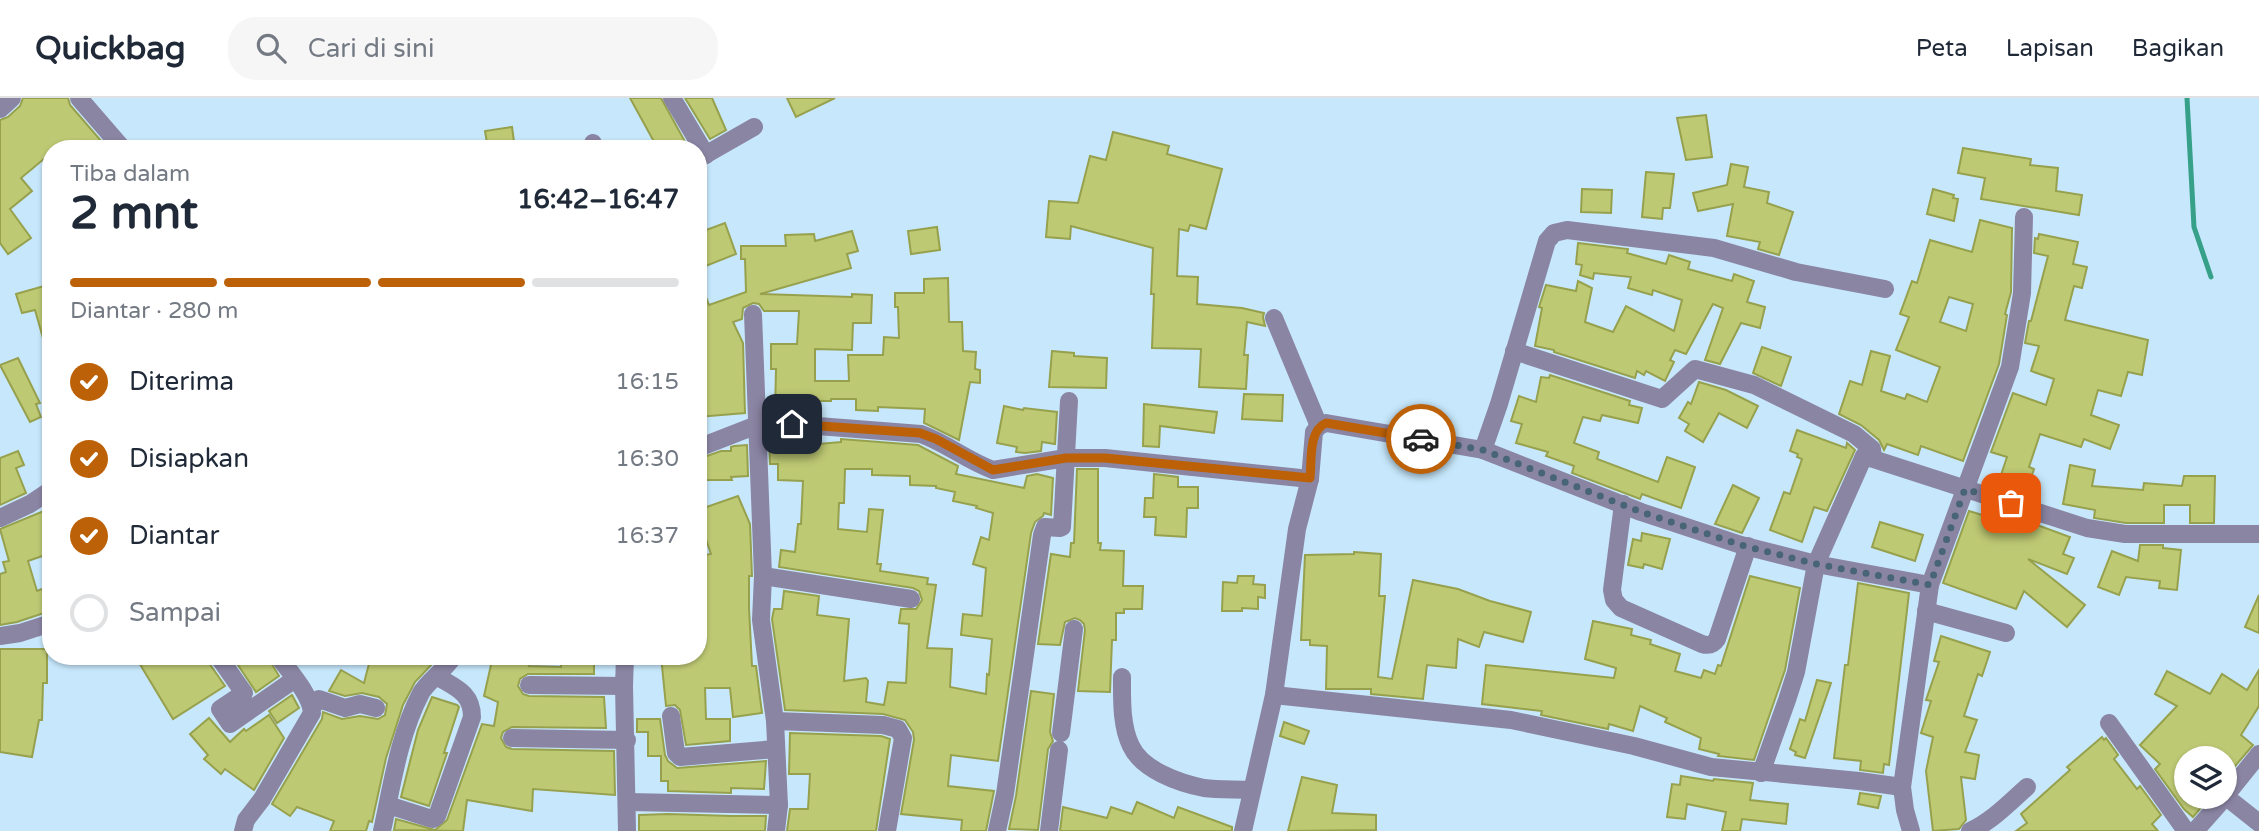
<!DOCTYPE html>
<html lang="id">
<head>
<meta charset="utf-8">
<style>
  body { margin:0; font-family:"Varela Round",sans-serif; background:#f6f6f7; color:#1f2937; height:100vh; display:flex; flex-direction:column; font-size:26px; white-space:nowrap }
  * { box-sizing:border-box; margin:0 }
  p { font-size:23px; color:#747a83 }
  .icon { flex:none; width:38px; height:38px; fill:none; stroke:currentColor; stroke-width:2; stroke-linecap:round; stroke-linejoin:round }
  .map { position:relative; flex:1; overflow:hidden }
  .side { position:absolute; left:42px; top:42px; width:665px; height:525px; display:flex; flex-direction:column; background:#fff; border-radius:28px; box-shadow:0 2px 5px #0004 }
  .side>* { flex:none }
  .controls { position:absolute; left:2174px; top:648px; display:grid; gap:14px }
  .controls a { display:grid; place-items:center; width:63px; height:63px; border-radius:50%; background:#fff; box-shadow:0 2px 5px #0004; font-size:35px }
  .pin { position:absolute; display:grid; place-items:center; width:60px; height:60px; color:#fff; margin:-30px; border-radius:14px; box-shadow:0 4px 10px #0006 }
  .courier { position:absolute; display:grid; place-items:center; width:70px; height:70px; margin:-35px; border:5px solid #bc6107; border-radius:50%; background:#fff; color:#222; box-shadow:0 2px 9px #0007 }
  .summary em { font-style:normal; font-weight:700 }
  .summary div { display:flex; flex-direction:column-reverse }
  .summary { display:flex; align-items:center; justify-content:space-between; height:119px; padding:0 28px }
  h1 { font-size:46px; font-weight:700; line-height:52px }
  .bar { display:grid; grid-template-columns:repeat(4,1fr); gap:10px 7px; align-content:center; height:84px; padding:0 28px }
  .bar i { height:9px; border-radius:5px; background:#e0e1e3 }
  .bar .current { background:#bc6107 }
  .bar p { grid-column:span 4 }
  ol { padding:0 28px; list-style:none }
  li { display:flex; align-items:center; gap:21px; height:77px }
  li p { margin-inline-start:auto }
  li .icon { padding:7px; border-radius:50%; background:#bc6107; color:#fff; stroke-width:4 }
  li:last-child { color:#747a83 }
  li i { width:38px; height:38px; border:4px solid #e0e1e3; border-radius:50% }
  header { display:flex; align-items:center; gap:42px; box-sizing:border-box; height:98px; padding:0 35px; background:#fff; border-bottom:2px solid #e0e1e3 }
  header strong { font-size:33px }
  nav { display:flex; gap:38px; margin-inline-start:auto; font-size:24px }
  .search { width:490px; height:63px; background:#f6f6f7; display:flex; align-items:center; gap:18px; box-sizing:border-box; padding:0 24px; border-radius:28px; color:#747a83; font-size:26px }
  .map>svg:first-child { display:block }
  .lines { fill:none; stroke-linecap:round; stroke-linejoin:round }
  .stream { stroke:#37a089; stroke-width:5 }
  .building { fill:#bec974; stroke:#97a14d; stroke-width:2; fill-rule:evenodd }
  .street { stroke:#8b85a4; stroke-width:18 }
  .done { stroke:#486575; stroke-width:7; stroke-dasharray:0 12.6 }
  .route { stroke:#bc6107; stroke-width:9 }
</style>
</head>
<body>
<header>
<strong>Quickbag</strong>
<div class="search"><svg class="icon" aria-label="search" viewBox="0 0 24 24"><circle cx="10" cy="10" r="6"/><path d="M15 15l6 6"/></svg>Cari di sini</div>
<nav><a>Peta</a><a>Lapisan</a><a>Bagikan</a></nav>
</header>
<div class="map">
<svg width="2259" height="733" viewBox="0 0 2259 733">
  <rect width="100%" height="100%" fill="#c7e8fc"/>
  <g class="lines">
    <path class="stream" d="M2187,0L2194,129L2211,179"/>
  </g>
  <g class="building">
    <path d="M23,0H68L70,7L102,44L94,51H51V55L21,80L32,93L10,111L31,140L8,156L0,145V22L8,19L20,8Z"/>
    <path d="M630,0H661L689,51H658Z"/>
    <path d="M685,0H712L726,32L710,41Z"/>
    <path d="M787,0H835L796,19Z"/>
    <path d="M1706,17L1712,59L1686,62L1677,20Z"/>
    <path d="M512,29L515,51H488L485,33Z"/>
    <path d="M1113,34L1169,48L1167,56L1222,71L1206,131L1190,127L1188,133L1179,131L1177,178L1198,179L1197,206L1242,210L1264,215L1263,219L1265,228L1247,224L1244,257H1248L1246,291L1199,289L1201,251L1152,250L1154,196H1151L1153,150L1071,128L1070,141L1046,139L1049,103L1078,105L1090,58L1106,62Z"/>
    <path d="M1963,50L2031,61L2030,67L2058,70L2056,93L2082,97L2079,117L1981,101L1985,80L1958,75Z"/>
    <path d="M1731,66L1748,69L1744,89L1769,94L1767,105L1793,114L1779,157L1758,151L1760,144L1727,138L1733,106L1698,113L1693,95L1727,87Z"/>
    <path d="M1646,74L1674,76L1670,110H1663L1662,121L1642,119Z"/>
    <path d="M1582,91L1612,92L1611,115L1581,114Z"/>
    <path d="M1933,91L1954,97L1953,100L1958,101L1954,123L1927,116Z"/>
    <path d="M1980,122L2012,130L2011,194L2005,216L2007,217L1999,266L1963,363L1921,348L1918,357L1887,346L1884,352L1879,342L1861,327L1839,316L1850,283L1862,287L1871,253L1890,258L1881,293L1905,301L1907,296L1927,304L1940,269L1896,252L1909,219L1900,216L1912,183L1917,185L1930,142L1972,154ZM1949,199L1973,206L1966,233L1940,224Z"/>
    <path d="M725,125L736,156L698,171V135Z"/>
    <path d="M937,129L940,152L911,156L908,133Z"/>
    <path d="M852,133L858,153L847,156L851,170L760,196L852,199V196L872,197L871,225H853L852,252L815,251V283H849L848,257H883L884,239L899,240L898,209H895V195H924V181L948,180L949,224H962L963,253L976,254L975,271L980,272V285L970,284L959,342L924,325L925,311L878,309V313L856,312V301H831V303H800V315H775L776,271H771V246H797L799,213H764L759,206L753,205L743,210L742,221L733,224L743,245L745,315L698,319V183H700L709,207L746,194L745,161H741V148H786L785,137L814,136L815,143Z"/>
    <path d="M2039,136L2078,144L2073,166L2087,169L2082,190L2074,188L2065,222L2148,242L2142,277L2128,274L2121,298L2098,292L2091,317L2119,327L2110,351L2084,341L2081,349L2040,336L2029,369L2034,371L2025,398L1997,389L2007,359L1991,354L2013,295L2046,307L2054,281L2031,273L2039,248L2025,245L2029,223H2031L2048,158L2034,155L2035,140L2038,141Z"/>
    <path d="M1578,145L1628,151L1627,155L1666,166L1669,157L1690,164L1688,171L1732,183L1734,176L1754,183L1747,204L1765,209L1760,230L1741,225L1720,266L1705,262L1723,210L1713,206L1686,256L1675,252L1670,262L1674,264L1665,283L1646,273L1644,277L1637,273L1635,280L1554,254V252L1535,248L1542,210L1539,209L1546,187L1576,193L1578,183L1592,190L1585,224L1613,234L1626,208L1674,233L1682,202L1653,192L1652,197L1628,190L1631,179L1594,175L1593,181L1580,177L1582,167L1576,166Z"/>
    <path d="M51,186V253L47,254L35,212L22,215L16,196Z"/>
    <path d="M1762,249L1791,259L1781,288L1753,275Z"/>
    <path d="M1052,253L1074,255V258L1107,260L1106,290L1049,289Z"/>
    <path d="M18,260L40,305L36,306L41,319L30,324L0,267Z"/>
    <path d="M1550,277L1630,303L1629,307L1642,310L1638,325L1602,317L1600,323L1583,319L1574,345L1599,354L1597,361L1658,384L1667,359L1695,369L1681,410L1642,396L1640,401L1572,375L1574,368L1546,358L1548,354L1516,345L1522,326L1511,323L1519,298L1536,304L1541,279L1549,280Z"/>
    <path d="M1699,284L1726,292L1758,308L1747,330L1719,315L1703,344L1685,333L1689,326L1679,320L1688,304L1691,306Z"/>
    <path d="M1244,296L1283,297L1282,323L1242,321Z"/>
    <path d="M1144,306L1217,314L1214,335L1160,328L1159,349L1143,348Z"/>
    <path d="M1004,308L1023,312L1024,310L1057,314L1055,346L1042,344L1041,353L1025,355L1016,354L1017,349L997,345Z"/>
    <path d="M1797,332L1846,350L1847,345L1855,352L1827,413L1814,409L1802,444L1770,432L1784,394L1790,396L1802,361L1797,359L1798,356L1790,353Z"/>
    <path d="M792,337L807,339V347L841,344V341L918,347L958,368L956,376L1024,390L1027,378L1037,376L1053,380L1051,417L1044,415L1043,418L1035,424L1031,435L998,663L951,657L948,688L994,693L986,733H961L962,722L901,716L914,642L913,634L905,622L883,616L785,612L772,521L774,511H782L784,493L819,498L817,517L849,521L844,583L866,580L868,583L866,604L884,607L888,584L906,585L909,526L899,525L901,511H916L922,502L919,493L913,490L779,469L781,452L795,454L798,426H801L803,383L778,382V366H770L769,338ZM845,371H872V377L910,378V387L936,388V390L955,394L953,403L977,408L976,410L993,415L989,442L981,439L973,466L986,470L982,518L963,516L961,537L992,541L989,577L987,576L986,596L950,589L952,551L927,550L936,487L927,486L928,480L880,473L881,466H877L883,412L869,411L867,434L838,431L839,405H844Z"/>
    <path d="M747,347L748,378L731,379L732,382H698V361L721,353H731V349L734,348Z"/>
    <path d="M18,353L24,367L16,370L26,395L0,407V360Z"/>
    <path d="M2070,367L2095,372L2092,388L2143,392L2144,385L2182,388L2184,378H2215L2214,425H2190V407H2164V425H2126L2094,420L2095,412L2063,406Z"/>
    <path d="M1077,371H1098V445H1101L1100,452L1124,453L1123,488H1143L1142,511H1124V515H1116V542H1112L1110,594L1078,593L1085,532L1084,526L1080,522L1075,520L1065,524L1060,547L1038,546L1051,456L1070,459L1071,445H1074Z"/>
    <path d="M1154,376L1178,379V389H1198V410H1187L1186,439L1155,437L1156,419H1144L1145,400H1153Z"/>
    <path d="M1733,387L1759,400L1742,435L1715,426Z"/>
    <path d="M738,398L750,426L752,478H749V510L752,568H756L762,615L733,619L730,590H705L706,621H730V643L686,647L680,612L675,607L666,608L661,558H698V519L703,518L698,484V458L711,456L701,427L698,428V412Z"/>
    <path d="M51,410V455L28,463L37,493L47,489V514L17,524L0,527V476L6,474L3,464L9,463L0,431Z"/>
    <path d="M1969,413L2005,424L2007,416L2070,439L2063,456L2074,460L2067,476L2028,461L2085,507L2067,529L2024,493L2016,511L1943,485Z"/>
    <path d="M1880,424L1923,437L1915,463L1872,449Z"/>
    <path d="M1642,435L1670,441L1662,471L1644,466L1643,470L1628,467L1633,441L1641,443Z"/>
    <path d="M2140,447H2163V450L2181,452L2177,492L2159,490L2160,483L2126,479L2119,497L2098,489L2112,453L2138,463Z"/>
    <path d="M1354,454L1381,456L1379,498H1385L1378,579L1392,581L1413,482L1458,491L1490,503L1531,514L1523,544L1484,534L1479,549L1458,541L1456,570L1427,567L1423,601L1371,596V591H1326L1327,548L1310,547V542H1301L1305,457L1354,456Z"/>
    <path d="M1238,478H1254L1253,486L1265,487V500L1258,499V511L1242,510V513H1222L1223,484L1237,485Z"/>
    <path d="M1750,478L1800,490L1785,572L1754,662L1718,658L1719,656L1699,651L1701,640L1665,624L1667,620L1640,608L1633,633L1609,626L1608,631L1541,617L1542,613L1482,606L1486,567L1614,580L1616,570L1585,561L1593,523L1632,531L1631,537L1651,542L1650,546L1680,556L1675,573L1701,580L1704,572L1715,576L1718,567L1721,568Z"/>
    <path d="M1858,485L1909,495L1889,667L1884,666L1883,675L1860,672L1861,663L1834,660L1845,567H1848Z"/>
    <path d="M2259,497V535L2245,529Z"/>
    <path d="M1941,538L1990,554L1982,578L1978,576L1964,618L1977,622L1965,654L1979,657L1975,681L1961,679L1966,722L1959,731L1933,733L1926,673L1933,639L1921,635L1931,603L1926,602L1939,564L1934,563Z"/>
    <path d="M0,551H47V585H43L42,622H39L32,659L0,654Z"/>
    <path d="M135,558H207L209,565L225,588L173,621Z"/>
    <path d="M232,558H267L279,578L256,594Z"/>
    <path d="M371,558H437L435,563L415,584L403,607L386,660L372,724L369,723L366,733H330L334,723L297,709L290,718L272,706L322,621L323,614L342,621L360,618L378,621L385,617L387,606L379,599L362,595L345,598L329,593L341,572L364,585Z"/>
    <path d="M493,558H533L529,568L561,569V558H594V576H528L520,581L518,588L523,596L529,598L604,599L606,630L512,629L503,634L501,640L506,649L512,651L614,653L615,697L533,691L532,713L467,702L463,733L394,732L396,721L435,732L447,722L482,626L494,628L498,604L484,598Z"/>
    <path d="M2259,572V608L2241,637L2253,647L2224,681V660H2186V698H2211L2193,719L2184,711L2155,671L2160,666L2140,647L2177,608L2155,596L2167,573L2210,596L2222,576L2247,592Z"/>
    <path d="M1817,582L1831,585L1805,660L1795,657L1796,654L1790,651L1800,621L1805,623Z"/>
    <path d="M1031,593L1054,596L1050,634L1053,643L1048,651L1038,732L1009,731L1016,698Z"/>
    <path d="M292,597L299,610L277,625L269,613Z"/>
    <path d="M432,599L457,607L459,609L444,655H447L429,708L401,699L418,632Z"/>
    <path d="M269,617L284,640L254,692L225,671L221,676L204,661L208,657L190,636L209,620L230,644L244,631L246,633Z"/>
    <path d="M637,621H660L665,657L668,663L677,670L766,663L764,691L731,690V695L668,693V683H661V658H648V634H637Z"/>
    <path d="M1284,624L1309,633L1304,646L1280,638Z"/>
    <path d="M790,635L881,638L890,641L876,733H787L790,711H808L810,676H789Z"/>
    <path d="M2102,639L2104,642L2106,640L2118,657L2114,661L2137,691L2140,688L2161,717L2152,726L2158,733H2016L2027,725L2021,716L2070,672L2067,669Z"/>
    <path d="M1681,678L1713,683L1714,681L1753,685L1750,702L1788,706L1786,726L1742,721L1740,733H1722L1726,714L1687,706L1685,721L1667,719L1672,686L1680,687Z"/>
    <path d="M1302,679L1337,687L1332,715L1376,717V732L1288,733Z"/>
    <path d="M1860,695L1881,698L1878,710L1858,706Z"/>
    <path d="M1137,704L1174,720L1178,709L1232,729V733H1060L1063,709L1107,720L1111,709L1132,716Z"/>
    <path d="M668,716L732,718H766L765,733H639V717Z"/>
  </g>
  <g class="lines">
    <g class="street">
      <path d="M79,0L123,51"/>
      <path d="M672,0L706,57"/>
      <path d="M0,11L12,0"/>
      <path d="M593,45L594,51"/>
      <path d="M698,61L754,29"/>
      <path d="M753,216L763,478L761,522L775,623L779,707L776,733"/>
      <path d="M1274,220L1319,328"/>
      <path d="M1514,253L1662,301L1695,271L1754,287L1854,336L1872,351L1873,360"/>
      <path d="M698,350L757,327L792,326L921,336C946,345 968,363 993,372L1066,360H1105L1310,381"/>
      <path d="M1483,352L1499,306L1547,143L1554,135L1567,132L1714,150L1796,174L1885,191"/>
      <path d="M1623,406L1612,492L1614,502L1621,510L1702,546C1709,548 1713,547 1717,541L1748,448"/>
      <path d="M0,420L30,406L51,392"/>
      <path d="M763,478L911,501"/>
      <path d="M1930,487L2010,269L2022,195L2024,119"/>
      <path d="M1926,513L2006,535"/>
      <path d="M0,538L20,535L51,525"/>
      <path d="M218,558L244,595L220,611L230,626L295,581"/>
      <path d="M625,558L624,588L627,733"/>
      <path d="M1122,579C1122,601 1121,628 1131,648C1142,672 1179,685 1204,690C1219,692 1236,691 1252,692"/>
      <path d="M529,587L624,588"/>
      <path d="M1274,597L1511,622L1634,648L1711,669L1859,683L1902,689"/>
      <path d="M312,609L319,601L345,610L360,606L376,610"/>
      <path d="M671,618L676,655L680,659L775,651"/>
      <path d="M775,623L883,627L898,631L903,640L887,733"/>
      <path d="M2109,625L2186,733"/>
      <path d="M1061,635L1074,531"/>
      <path d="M512,640L627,642"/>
      <path d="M1761,675L1787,602L1796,574L1816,466L1864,358L2087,430L2125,436H2259"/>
      <path d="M2225,698L2259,725"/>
      <path d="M628,704L779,707"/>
      <path d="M388,707L429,720L433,721L437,718L472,619C472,595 456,590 438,579"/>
      <path d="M243,733L246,722L262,701L312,615C311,597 289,573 278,558"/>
      <path d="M382,733C392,687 399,637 421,595C428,583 445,572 454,558"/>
      <path d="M997,733L1005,696L1042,437L1045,429L1060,430L1062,429L1069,303"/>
      <path d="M1049,733L1059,652"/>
      <path d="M1243,733L1274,597L1297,431L1310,381L1314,334L1319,328L1326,325L1483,352L1641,414L1741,447L1816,466L1930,487L1902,689L1905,712L1911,733"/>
      <path d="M1970,733C1991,724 2010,704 2027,689"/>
      <path d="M2195,733L2219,706L2259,656"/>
    </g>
  </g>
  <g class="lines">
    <path class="done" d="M1421,341L1483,352L1641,414L1741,447L1816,466L1930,487L1965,391L2011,405"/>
    <path class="route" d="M792,326L920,335L936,341L993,372L1066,360H1105L1310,380C1312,362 1308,333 1326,325L1421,341"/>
  </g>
</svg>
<div class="controls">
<a><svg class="icon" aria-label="layers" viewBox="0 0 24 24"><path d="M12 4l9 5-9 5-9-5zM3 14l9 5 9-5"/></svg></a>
</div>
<div class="pin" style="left:2011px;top:405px;background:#ea580c"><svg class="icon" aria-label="bag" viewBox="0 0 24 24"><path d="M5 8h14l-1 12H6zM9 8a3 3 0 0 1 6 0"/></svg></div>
<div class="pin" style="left:792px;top:326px;background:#1f2937"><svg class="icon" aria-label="home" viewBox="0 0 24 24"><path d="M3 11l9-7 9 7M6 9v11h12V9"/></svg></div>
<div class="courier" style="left:1421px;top:341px"><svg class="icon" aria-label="car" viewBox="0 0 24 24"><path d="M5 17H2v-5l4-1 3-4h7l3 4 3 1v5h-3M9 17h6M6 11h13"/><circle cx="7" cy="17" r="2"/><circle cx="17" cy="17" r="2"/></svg></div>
<section class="side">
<div class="summary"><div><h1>2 mnt</h1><p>Tiba dalam</p></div><em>16:42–16:47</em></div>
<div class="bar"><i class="current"></i><i class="current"></i><i class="current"></i><i></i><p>Diantar · 280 m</p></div>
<ol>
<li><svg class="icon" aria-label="check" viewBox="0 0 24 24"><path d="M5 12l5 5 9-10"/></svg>Diterima<p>16:15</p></li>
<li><svg class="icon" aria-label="check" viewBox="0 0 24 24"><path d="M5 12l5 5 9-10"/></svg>Disiapkan<p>16:30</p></li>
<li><svg class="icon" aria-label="check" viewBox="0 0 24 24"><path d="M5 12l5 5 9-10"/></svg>Diantar<p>16:37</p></li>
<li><i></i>Sampai</li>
</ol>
</section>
</div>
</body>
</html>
